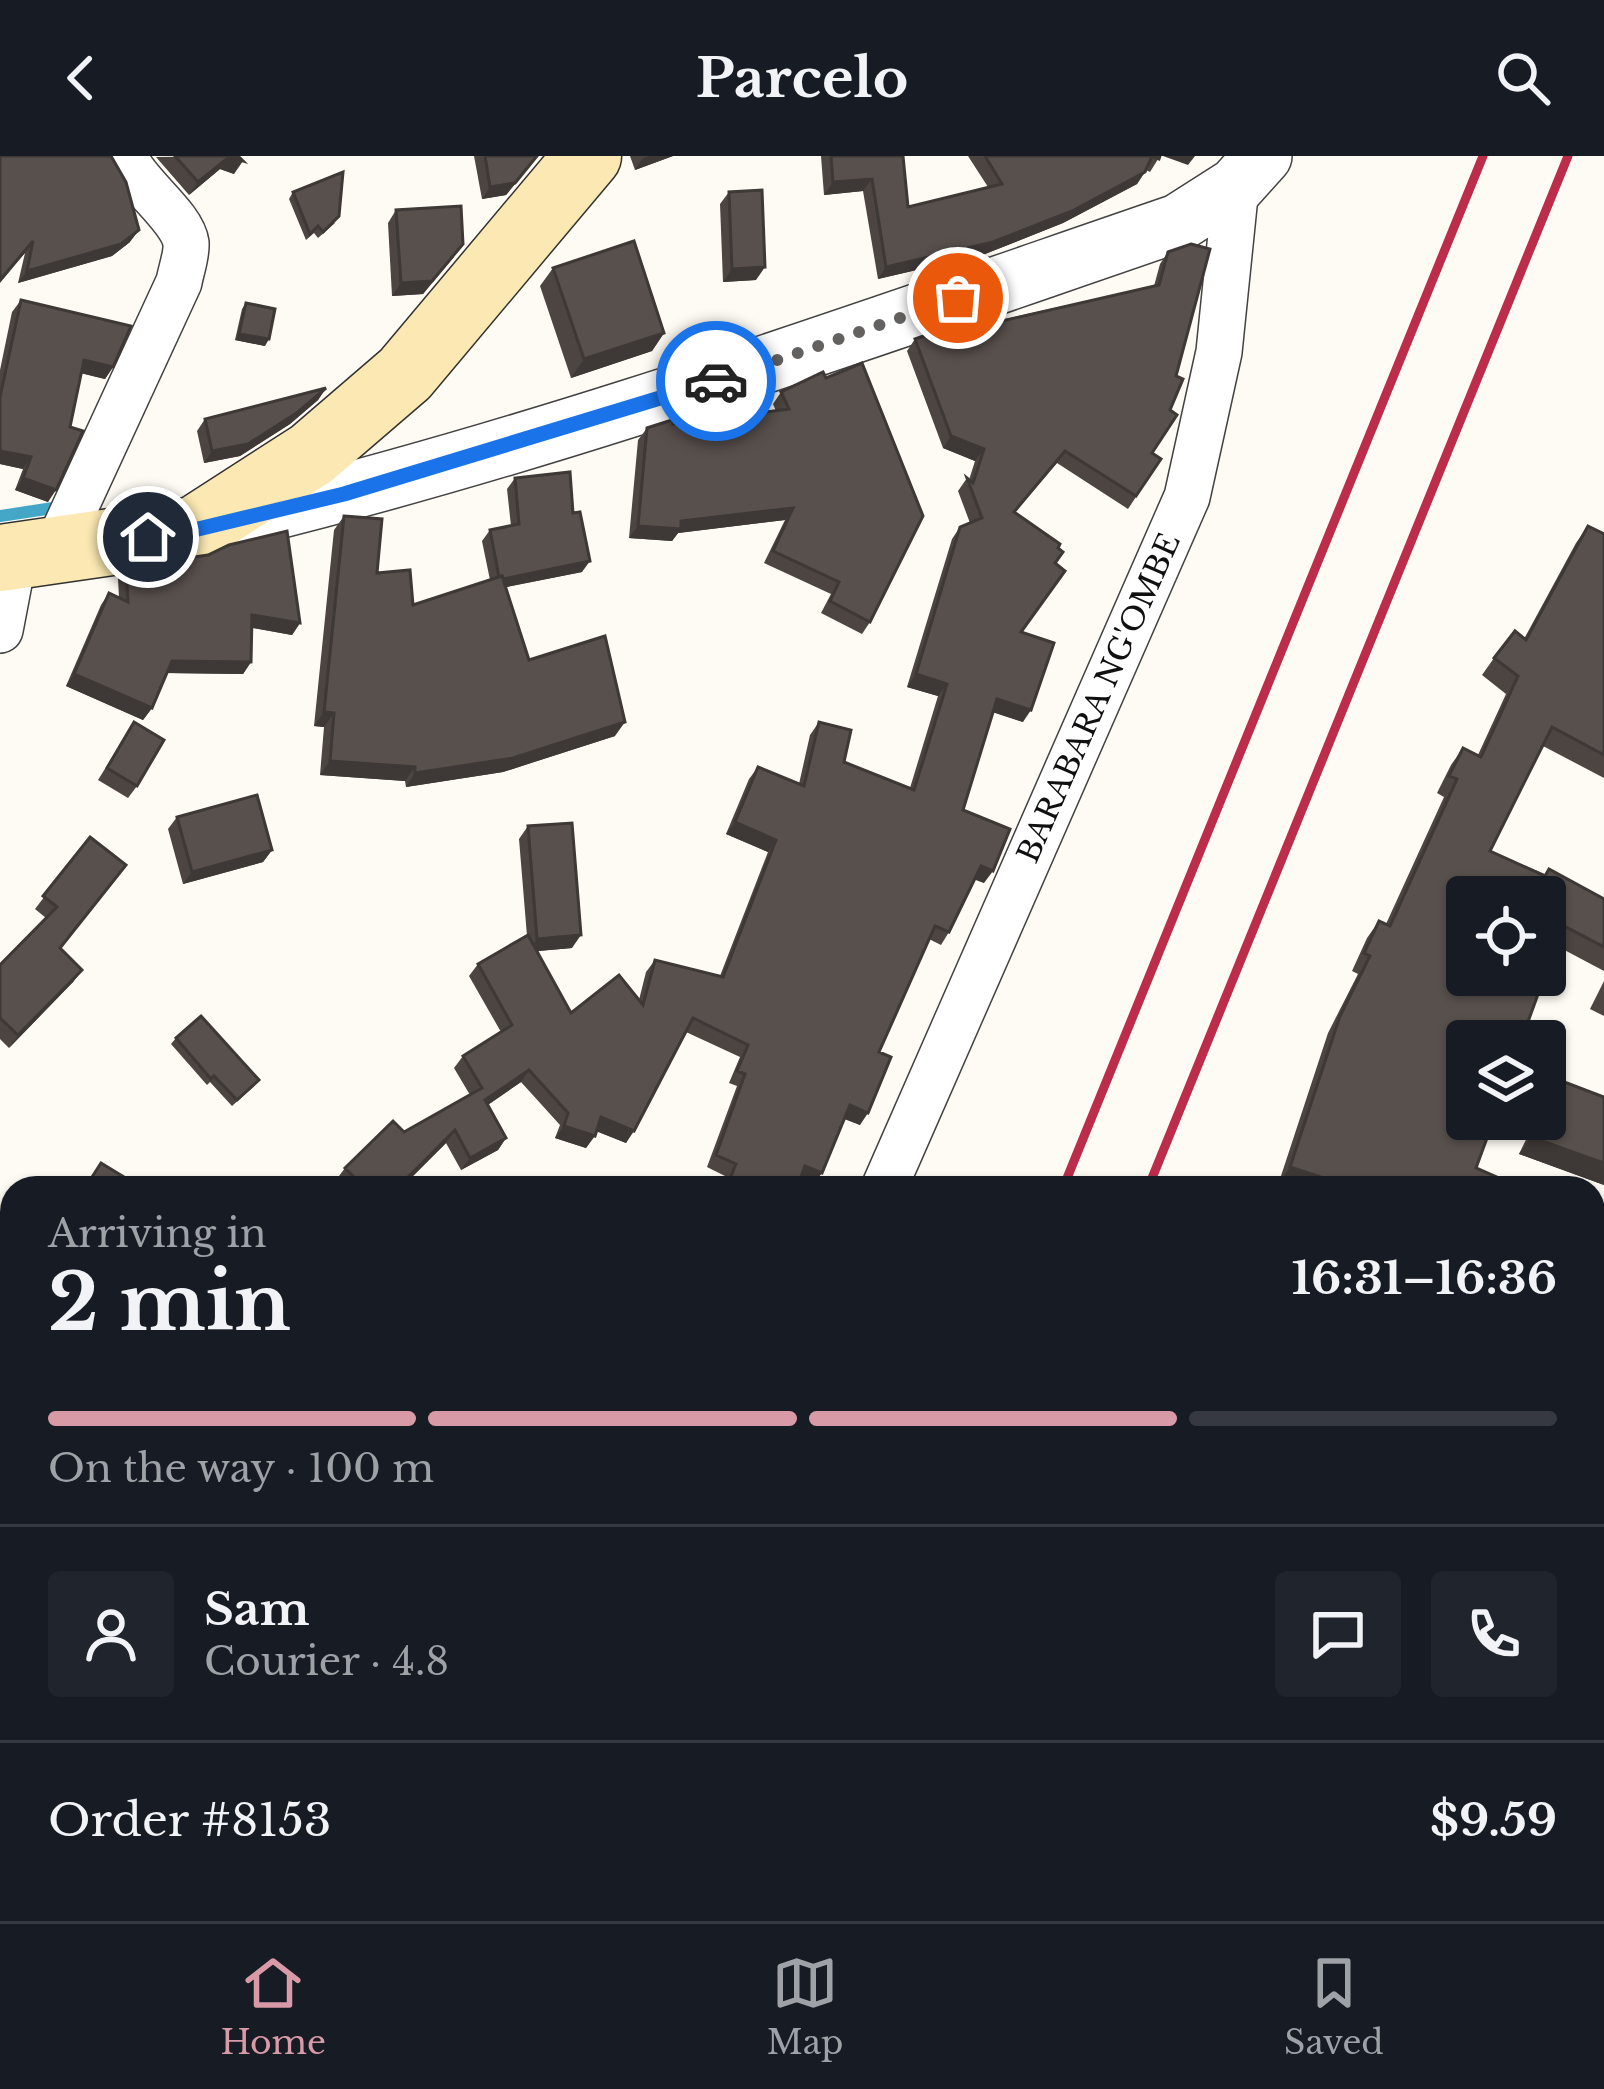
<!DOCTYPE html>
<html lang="en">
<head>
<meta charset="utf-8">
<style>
  body { margin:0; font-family:"Libre Baskerville",serif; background:#20242c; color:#f1f3f6; height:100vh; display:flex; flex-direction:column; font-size:45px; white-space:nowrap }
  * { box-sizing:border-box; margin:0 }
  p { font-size:39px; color:#9ea1a6 }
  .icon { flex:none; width:66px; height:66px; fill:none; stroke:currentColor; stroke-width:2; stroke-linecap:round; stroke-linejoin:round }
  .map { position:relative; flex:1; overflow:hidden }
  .sheet { position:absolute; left:0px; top:1020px; width:1605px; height:747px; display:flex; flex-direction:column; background:#171b24; border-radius:36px 36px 0 0; box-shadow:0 3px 9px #0004 }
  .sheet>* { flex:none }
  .buttons { position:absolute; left:1446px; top:720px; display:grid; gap:24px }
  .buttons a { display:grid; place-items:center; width:120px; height:120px; border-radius:12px; background:#171b24; box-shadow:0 3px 9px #0004; font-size:60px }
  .pin { position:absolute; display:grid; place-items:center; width:102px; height:102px; color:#fff; margin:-51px; border:6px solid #fff; border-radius:50%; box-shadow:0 3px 12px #0007 }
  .courier { position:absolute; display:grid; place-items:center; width:120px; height:120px; margin:-60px; border:9px solid #1a73e8; border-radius:50%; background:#fff; color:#222; box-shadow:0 3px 15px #0007 }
  .summary em { font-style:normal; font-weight:700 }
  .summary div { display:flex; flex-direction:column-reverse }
  .summary { display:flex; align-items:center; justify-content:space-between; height:204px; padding:0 48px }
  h1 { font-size:78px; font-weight:700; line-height:90px }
  .bar { display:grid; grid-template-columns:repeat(4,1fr); gap:18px 12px; align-content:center; height:144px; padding:0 48px }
  .bar i { height:15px; border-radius:9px; background:#363941 }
  .bar .active { background:#d99aa8 }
  .bar p { grid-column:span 4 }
  .line { display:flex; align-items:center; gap:30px; padding:0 48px; border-top:3px solid #363941 }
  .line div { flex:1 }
  .round { display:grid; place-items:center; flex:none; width:126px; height:126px; border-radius:12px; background:#20242c }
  header { display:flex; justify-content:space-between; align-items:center; height:156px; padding:0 48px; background:#171b24; font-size:54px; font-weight:700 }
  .dock { display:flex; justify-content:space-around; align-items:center; height:168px; border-top:3px solid #363941; background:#171b24; font-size:33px; color:#9ea1a6 }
  .dock a { display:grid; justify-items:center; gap:6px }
  .dock .active { color:#d99aa8 }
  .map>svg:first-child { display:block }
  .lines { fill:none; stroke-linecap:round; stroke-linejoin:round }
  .stream { stroke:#45a7c8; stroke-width:12 }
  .minor-casing { stroke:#434343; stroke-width:48 }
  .tertiary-casing { stroke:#434343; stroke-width:60 }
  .secondary-casing { stroke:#323232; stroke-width:69 }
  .minor { stroke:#fff; stroke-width:45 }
  .tertiary { stroke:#fff; stroke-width:57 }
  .secondary { stroke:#fbe8b2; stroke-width:66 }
  .rail { stroke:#bb2d49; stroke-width:9 }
  .wall { fill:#4c4542 }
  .shaded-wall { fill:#3e3836 }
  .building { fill:#58504d; stroke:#3e3836; stroke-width:3 }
  .done { stroke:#636260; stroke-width:12; stroke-dasharray:0 21.6 }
  .route { stroke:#1a73e8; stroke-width:15 }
  .labels { text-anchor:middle; stroke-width:12; stroke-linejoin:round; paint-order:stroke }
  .street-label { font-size:30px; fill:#101010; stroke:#fff }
</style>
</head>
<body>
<header><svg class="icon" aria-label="back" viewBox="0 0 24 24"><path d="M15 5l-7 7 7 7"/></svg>Parcelo<svg class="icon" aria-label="search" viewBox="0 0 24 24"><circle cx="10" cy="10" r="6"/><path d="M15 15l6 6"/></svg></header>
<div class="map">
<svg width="1604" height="1765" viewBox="0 0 1604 1765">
  <rect width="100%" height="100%" fill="#fefbf4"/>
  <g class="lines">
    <path class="stream" d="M0,360L66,350"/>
    <defs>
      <g id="minor">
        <path d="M55,395L179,126C181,114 187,99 186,87C182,60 136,29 124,0"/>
        <path d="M0,474L14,401"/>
        <path d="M884,1032L1187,341L1219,196L1236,30"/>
        <path d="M0,1359L12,1366"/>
        <path d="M573,1765L577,1755"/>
      </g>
      <path id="tertiary" d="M216,369C543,291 860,176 1178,67L1236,30L1263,0"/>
      <path id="secondary" d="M0,402L194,374L312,298L405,218L588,0"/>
    </defs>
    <use href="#minor" class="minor-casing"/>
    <use href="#tertiary" class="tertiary-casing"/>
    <use href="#secondary" class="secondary-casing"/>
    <use href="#minor" class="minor"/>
    <use href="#tertiary" class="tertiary"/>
    <use href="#secondary" class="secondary"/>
    <g class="rail">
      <path d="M1063,1032L1483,0"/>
      <path d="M1148,1032L1568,0"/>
      <path d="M765,1765L769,1755"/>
      <path d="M850,1765L854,1755"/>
    </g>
  </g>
  <g class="wall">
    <path d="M0,0L130,86L112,100L18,127L25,97L0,127Z"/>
    <path d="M238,0L234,18L220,13L189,39L156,1Z"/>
    <path d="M474,0H538L506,39L482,43Z"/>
    <path d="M630,0H673L635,14Z"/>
    <path d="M821,0H903L908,51L988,31L968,0H1160L1150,16L1146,14L1137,28L1063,67L985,98L878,123L863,35L824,39Z"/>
    <path d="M293,36L335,67L318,82L314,77L306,84L289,43Z"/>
    <path d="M729,36L756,124L723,126L720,48Z"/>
    <path d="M396,54L454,101L423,138L392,140L388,67Z"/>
    <path d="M1168,96L1152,297L1161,303L1128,353L1057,307L1015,356L1055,407L1021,476L1023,566L993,556L963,654L984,727L975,723L949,776L941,789L929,783L879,896L860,969L844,963L813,1029L800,1024L797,1032H722L727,1021L707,1011L737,930L729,927L740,901L686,876L626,987L597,975L586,992L555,982L560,969L521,926L488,949L506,982L498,994L461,1014L446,987L401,1032H344L336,1024L345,1012L470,939L454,912L463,900L501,876L469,820L478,808L527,780L519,683L528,670L572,792L537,795L571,857L639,844L646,816L655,804L720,820L768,696L726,678L749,623L758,611L799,628L810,579L819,566L844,606L910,632L938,540L907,531L952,383L960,371L970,367L958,335L967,322L969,324L975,305L943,292L907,195L915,183L1154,130L1160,108Z"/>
    <path d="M553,112L664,177L652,195L571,222L540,130Z"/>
    <path d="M21,144L113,211L105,223L81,217L48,346L15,334L23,313L0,308V214L12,156Z"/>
    <path d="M246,147L265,190L235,184L242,153Z"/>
    <path d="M823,216L870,466L862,478L821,457L831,438L764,407L785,364L678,377L672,385L629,382L638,284L647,272L776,255L773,248L781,236Z"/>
    <path d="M326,232L318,244L290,268L240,300L204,307L197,275L205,263Z"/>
    <path d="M515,322L573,357L582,416L506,431L529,504L615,580L503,616L406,631L405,625L320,619L324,571L314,570L334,374L344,360L377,417L413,449L490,424L482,385L490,374L511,370L507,333Z"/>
    <path d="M1588,370L1604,378V622L1543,590L1490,695L1604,743V815L1555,789L1476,1012L1514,1032H1289L1278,1029L1328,877L1358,818L1352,815L1367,782L1379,765L1386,768L1444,641L1437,637L1451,609L1463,592L1478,599L1506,538L1482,519L1494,502L1524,483L1576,387Z"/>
    <path d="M126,411L300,467L292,479L252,472L251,506L243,518L167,517L152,552L143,564L66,530L101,449L109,437L119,442L118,423Z"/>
    <path d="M134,566L137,630L128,642L98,624Z"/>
    <path d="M177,661L272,694L263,706L183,728L168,673Z"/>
    <path d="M90,681L61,793L82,814L73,826L9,892L0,883V809L46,762L35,753Z"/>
    <path d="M1604,825V860L1590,853Z"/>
    <path d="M176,882L254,930L232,950L210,926L207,929L171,888Z"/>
    <path d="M1559,924L1604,941V1029L1519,998L1536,963H1545V945Z"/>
    <path d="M1604,1223V1283L1593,1279V1241Z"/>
    <path d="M12,1241V1294L0,1281V1252Z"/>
    <path d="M0,1379L12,1388V1559L0,1551Z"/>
    <path d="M0,1560L12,1564V1682L0,1670Z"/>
    <path d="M169,1755H218L212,1765H163Z"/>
  </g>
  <g class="shaded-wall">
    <path d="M538,0L506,39L482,43L490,31Z"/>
    <path d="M650,0H673L635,14L643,2Z"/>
    <path d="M1163,0H1195L1188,9Z"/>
    <path d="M229,1L243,5L234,18L220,13L189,39L198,26Z"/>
    <path d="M1145,16L1137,28L1063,67L985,98L878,123L886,111Z"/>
    <path d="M872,23L863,35L824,39L833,26Z"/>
    <path d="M139,74L130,86L112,100L18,127L27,115Z"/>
    <path d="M463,88L423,138L392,140L401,127Z"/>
    <path d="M765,111L756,124L723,126L732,113Z"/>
    <path d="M664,177L652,195L571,222L584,203Z"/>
    <path d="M239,178L269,183L265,190L235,184Z"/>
    <path d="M84,204L113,211L105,223L76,216Z"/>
    <path d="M326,232L318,244L290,268L240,300L204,307L212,295Z"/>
    <path d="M951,280L984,293L975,305L943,292Z"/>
    <path d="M0,295L31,301L23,313L0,308Z"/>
    <path d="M23,322L56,334L48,346L15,334Z"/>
    <path d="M793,352L785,364L678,377L672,385L629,382L638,370Z"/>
    <path d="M590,405L582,416L492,434L500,423Z"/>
    <path d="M252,459L300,467L292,479L244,470Z"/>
    <path d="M172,505L251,506L243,518L164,517Z"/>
    <path d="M74,518L152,552L143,564L66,530Z"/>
    <path d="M916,518L947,528L938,540L907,531Z"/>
    <path d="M997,543L1031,554L1023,566L989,555Z"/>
    <path d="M324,556L334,557L324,571L314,570Z"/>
    <path d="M625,566L615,580L503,616L406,631L415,617Z"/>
    <path d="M330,605L415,611L405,625L320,619Z"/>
    <path d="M735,666L776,684L768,696L726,678Z"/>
    <path d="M272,694L263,706L183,728L192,716Z"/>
    <path d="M981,710L993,715L984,727L973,723Z"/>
    <path d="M581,779L572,792L528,796L537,783Z"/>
    <path d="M82,814L73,826L9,892L18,879Z"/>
    <path d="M529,914L521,926L477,956L485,944Z"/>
    <path d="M850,949L868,957L860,969L841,961Z"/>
    <path d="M601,961L634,975L626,987L593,974Z"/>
    <path d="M564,970L595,980L586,992L555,982Z"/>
    <path d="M455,974L446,987L401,1032H399Z"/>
    <path d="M1531,981L1604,1007V1029L1519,998Z"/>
    <path d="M506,982L498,994L461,1014L470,1002Z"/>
    <path d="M805,1010L822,1017L813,1029L797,1023Z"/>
    <path d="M1290,1011L1345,1029L1343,1032H1289L1278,1029Z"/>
    <path d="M1593,1257L1604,1261V1283L1593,1279Z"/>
    <path d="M1601,1540L1604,1541V1557L1593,1553Z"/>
    <path d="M48,1755H65L86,1763L85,1765H54L44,1761Z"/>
    <path d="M320,1755H355L348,1765L318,1758Z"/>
    <path d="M443,1758L459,1765H438Z"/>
  </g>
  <g class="building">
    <path d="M0,0H111L126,26L139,74L121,88L27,115L33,85L0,124Z"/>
    <path d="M175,0H238L243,5L229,1L198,26Z"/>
    <path d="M485,0H537L515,27L490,31Z"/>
    <path d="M831,0H903L908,51L1002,28L985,0H1160L1159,3L1152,0L1145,16L1072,55L993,86L886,111L872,23L833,26Z"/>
    <path d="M343,16L339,60L323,76L318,70L310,78L293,36Z"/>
    <path d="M762,34L765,111L732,113L729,36Z"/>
    <path d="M461,50L463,88L432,125L401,127L396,54Z"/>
    <path d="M634,85L664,177L584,203L553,112Z"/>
    <path d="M1191,88L1210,93L1176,220L1183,223L1170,254L1177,259L1152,297L1161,303L1136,340L1065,295L1014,356L1060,388L1058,392L1063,396L1055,407L1065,415L1021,476L1054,487L1031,554L997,543L963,654L1010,673L993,715L981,710L949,776L935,770L879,896L891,901L868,957L850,949L822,1017L805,1010L797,1032H726L736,1008L716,999L745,918L737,915L748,889L693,862L634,975L601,961L595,980L564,970L568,957L529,914L485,944L506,982L470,1002L455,974L402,1027L400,1032H351L356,1023L345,1012L393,965L404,976L482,932L463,900L512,869L478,808L528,779L571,857L619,819L643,849L655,804L723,821L776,684L735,666L758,611L804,630L819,566L851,574L844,606L914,634L947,528L916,518L960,371L982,362L967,322L973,327L984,293L951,280L915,183L964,166L967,173L1159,129L1168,96Z"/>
    <path d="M21,144L131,170L113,211L84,204L70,271L83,275L56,334L23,322L31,301L0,295V241Z"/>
    <path d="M246,147L275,153L269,183L239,178Z"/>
    <path d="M862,207L923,360L870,466L830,445L839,426L773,395L793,352L681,365V373L638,370L647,272L672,264L673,268L789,253L781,236L823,216L826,222Z"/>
    <path d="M326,232L298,256L248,288L212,295L205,263Z"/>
    <path d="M570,316L573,357L580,356L590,405L503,423L502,420L499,421L490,374L519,368L515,322Z"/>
    <path d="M344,360L382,363L377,417L410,414L413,449L502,420L529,504L605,480L625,566L513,602L415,617V611L330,605L334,557L324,556Z"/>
    <path d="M1588,370L1604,378V599L1552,571L1490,695L1545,720L1549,713L1604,743V791L1562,769L1545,818V741H1467V819H1545L1521,885H1467V963H1494L1476,1012L1515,1029L1514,1032H1344L1345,1029L1290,1011L1340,860L1370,800L1364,797L1379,765L1390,770L1457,623L1449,620L1463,592L1481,601L1518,520L1494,502L1515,475L1526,484Z"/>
    <path d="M287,375L300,467L252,459L251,506L172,505L152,552L74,518L109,437L128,446L126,411L208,399L229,389Z"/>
    <path d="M134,566L164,584L137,630L107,612Z"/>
    <path d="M257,639L272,694L192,716L177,661Z"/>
    <path d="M572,667L581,779L537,783L528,670Z"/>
    <path d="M90,681L126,709L60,792L82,814L18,879L0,862V809L57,751L43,740Z"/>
    <path d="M201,860L259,924L237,944L214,920L211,923L176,882Z"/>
    <path d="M1559,924L1604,941V1007L1531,981L1540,963H1545V952Z"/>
    <path d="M101,1007L142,1032H85Z"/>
    <path d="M1604,1226V1261L1593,1257Z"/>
    <path d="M12,1241V1273L0,1259V1252Z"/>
    <path d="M1593,1359L1604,1361V1541L1601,1540L1593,1559Z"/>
    <path d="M0,1379L12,1388V1542L0,1534Z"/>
    <path d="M0,1560L12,1564V1663L0,1651Z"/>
    <path d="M1593,1667L1604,1671V1765H1452L1456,1755H1593Z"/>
    <path d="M65,1755H90L86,1763Z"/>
    <path d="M170,1755H218L212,1765H188Z"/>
    <path d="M408,1755H414L437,1765H404Z"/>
    <path d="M444,1755H531L527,1765H459L443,1758Z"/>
  </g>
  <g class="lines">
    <path class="done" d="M716,225L958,142"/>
    <path class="route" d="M148,381L194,374L344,338L716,225"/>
  </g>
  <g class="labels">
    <g class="street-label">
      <text transform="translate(1099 542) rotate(-66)" y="10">BARABARA NG'OMBE</text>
    </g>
  </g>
</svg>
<div class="buttons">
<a><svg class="icon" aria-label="locate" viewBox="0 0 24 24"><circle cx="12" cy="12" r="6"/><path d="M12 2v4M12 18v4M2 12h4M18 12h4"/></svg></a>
<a><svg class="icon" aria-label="layers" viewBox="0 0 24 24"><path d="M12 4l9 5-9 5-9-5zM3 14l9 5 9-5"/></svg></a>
</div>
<div class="pin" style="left:958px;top:142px;background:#ea580c"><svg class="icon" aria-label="bag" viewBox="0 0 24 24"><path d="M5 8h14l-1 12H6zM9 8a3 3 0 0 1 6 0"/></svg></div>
<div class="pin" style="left:148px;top:381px;background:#1f2937"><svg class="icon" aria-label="home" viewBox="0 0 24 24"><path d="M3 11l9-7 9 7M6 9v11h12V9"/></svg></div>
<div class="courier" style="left:716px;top:225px"><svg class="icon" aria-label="car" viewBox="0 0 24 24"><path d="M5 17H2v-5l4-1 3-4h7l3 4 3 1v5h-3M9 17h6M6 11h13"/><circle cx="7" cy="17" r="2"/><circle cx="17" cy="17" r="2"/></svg></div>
<section class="sheet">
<div class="summary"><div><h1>2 min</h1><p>Arriving in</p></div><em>16:31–16:36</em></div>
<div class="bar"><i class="active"></i><i class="active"></i><i class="active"></i><i></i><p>On the way · 100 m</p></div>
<div class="line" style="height:216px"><a class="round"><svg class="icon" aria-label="person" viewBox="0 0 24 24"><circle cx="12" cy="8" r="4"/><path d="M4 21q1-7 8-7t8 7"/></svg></a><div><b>Sam</b><p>Courier · 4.8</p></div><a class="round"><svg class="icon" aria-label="chat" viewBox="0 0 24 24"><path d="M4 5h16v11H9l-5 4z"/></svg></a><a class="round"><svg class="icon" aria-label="phone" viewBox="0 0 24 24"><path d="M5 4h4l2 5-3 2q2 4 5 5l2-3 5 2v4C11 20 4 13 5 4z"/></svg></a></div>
<div class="line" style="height:156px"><div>Order #8153</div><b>$9.59</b></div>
</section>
</div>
<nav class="dock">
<a class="active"><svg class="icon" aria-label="home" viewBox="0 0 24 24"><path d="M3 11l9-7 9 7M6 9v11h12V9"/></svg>Home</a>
<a><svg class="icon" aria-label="map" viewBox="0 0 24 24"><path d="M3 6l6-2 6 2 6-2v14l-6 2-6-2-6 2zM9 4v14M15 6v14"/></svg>Map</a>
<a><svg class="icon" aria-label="saved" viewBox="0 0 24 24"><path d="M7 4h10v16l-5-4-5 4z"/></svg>Saved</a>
</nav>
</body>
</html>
